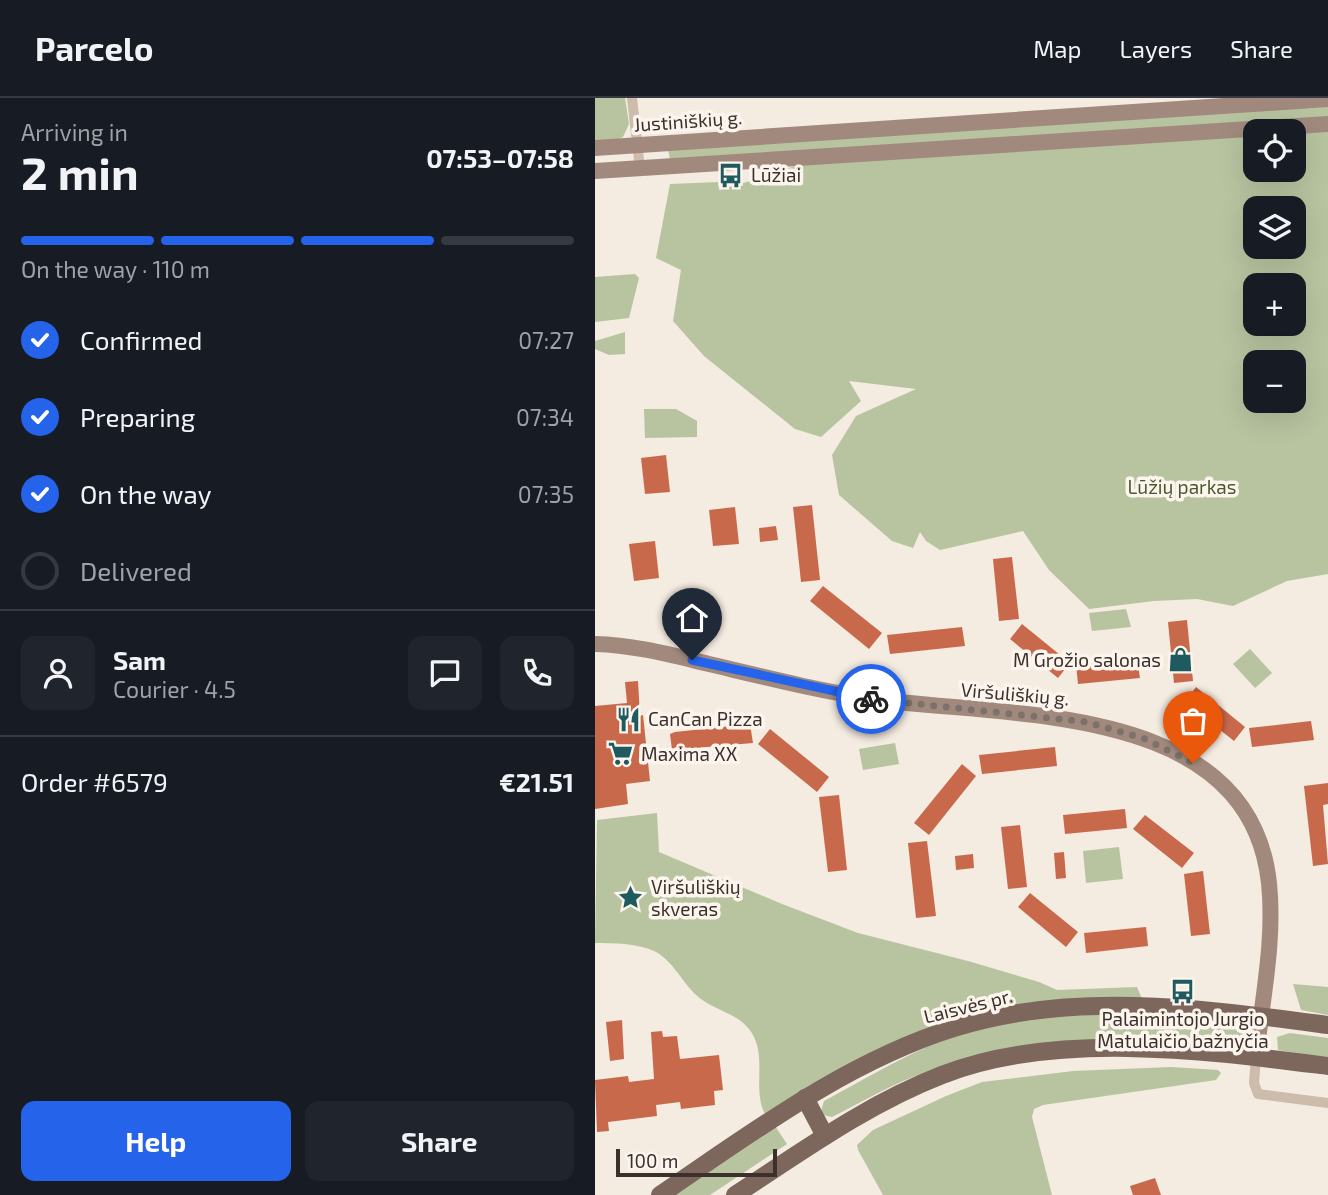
<!DOCTYPE html>
<html lang="en">
<head>
<meta charset="utf-8">
<style>
  body { margin:0; font-family:"Exo 2",sans-serif; background:#20242c; color:#f1f3f6; height:100vh; display:flex; flex-direction:column; font-size:26px; white-space:nowrap }
  * { box-sizing:border-box; margin:0 }
  p { font-size:23px; color:#9ea1a6 }
  .icon { flex:none; width:38px; height:38px; fill:none; stroke:currentColor; stroke-width:2; stroke-linecap:round; stroke-linejoin:round }
  .map { position:relative; flex:1; overflow:hidden }
  .details { display:flex; flex-direction:column; background:#171b24; width:595px }
  .details>* { flex:none }
  .tools { position:absolute; left:648px; top:21px; display:grid; gap:14px }
  .tools a { display:grid; place-items:center; width:63px; height:63px; border-radius:14px; background:#171b24; box-shadow:0 7px 28px #0002; font-size:35px }
  .scale { position:absolute; left:21px; bottom:18px; width:161px; box-sizing:border-box; padding-left:7px; border:4px solid #3b302b; border-top:0; font-size:19px; line-height:24px; white-space:nowrap; color:#3b302b; -webkit-text-stroke:5px #fbf5ee; paint-order:stroke }
  .pin { position:absolute; display:grid; place-items:center; width:60px; height:60px; color:#fff; margin:-72px -30px; border-radius:50% 50% 50% 0; rotate:-45deg; box-shadow:0 0 7px #0007 }
  .pin .icon { rotate:45deg }
  .courier { position:absolute; display:grid; place-items:center; width:70px; height:70px; margin:-35px; border:5px solid #2563eb; border-radius:50%; background:#fff; color:#222; box-shadow:0 2px 9px #0007 }
  .headline em { font-style:normal; font-weight:700 }
  .headline div { display:flex; flex-direction:column-reverse }
  .headline { display:flex; align-items:center; justify-content:space-between; height:119px; padding:0 21px }
  h1 { font-size:46px; font-weight:700; line-height:52px }
  .bar { display:grid; grid-template-columns:repeat(4,1fr); gap:10px 7px; align-content:center; height:84px; padding:0 21px }
  .bar i { height:9px; border-radius:5px; background:#363941 }
  .bar .active { background:#2563eb }
  .bar p { grid-column:span 4 }
  .line { display:flex; align-items:center; gap:18px; padding:0 21px; border-top:2px solid #363941 }
  .line div { flex:1 }
  .round { display:grid; place-items:center; flex:none; width:74px; height:74px; border-radius:14px; background:#20242c }
  ol { padding:0 21px; list-style:none }
  li { display:flex; align-items:center; gap:21px; height:77px }
  li p { margin-inline-start:auto }
  li .icon { padding:7px; border-radius:50%; background:#2563eb; color:#fff; stroke-width:4 }
  li:last-child { color:#9ea1a6 }
  li i { width:38px; height:38px; border:4px solid #363941; border-radius:50% }
  .action { display:flex; gap:14px; margin-top:auto; padding:14px 21px }
  .action a { flex:1; height:80px; border-radius:14px; background:#2563eb; color:#fff; font-size:28px; font-weight:700; line-height:80px; text-align:center }
  .action a+a { background:#20242c; color:#f1f3f6 }
  header { display:flex; align-items:center; gap:42px; box-sizing:border-box; height:98px; padding:0 35px; background:#171b24; border-bottom:2px solid #363941 }
  header strong { font-size:33px }
  nav { display:flex; gap:38px; margin-inline-start:auto; font-size:24px }
  main { display:flex; flex:1; min-height:0 }
  .map>svg:first-child { display:block }
  .green { fill:#b8c4a0; fill-rule:evenodd }
  .building { fill:#c8694b }
  .lines { fill:none; stroke-linecap:round; stroke-linejoin:round }
  .street { stroke:#cdbbac; stroke-width:10 }
  .secondary { stroke:#a18a7d; stroke-width:16 }
  .primary { stroke:#7d675c; stroke-width:18 }
  .done { stroke:#7c716b; stroke-width:7; stroke-dasharray:0 12.6 }
  .route { stroke:#2563eb; stroke-width:9 }
  .labels { text-anchor:middle; stroke-width:7; stroke-linejoin:round; paint-order:stroke }
  .street-label { font-size:19px; fill:#3b302b; stroke:#fbf5ee }
  .poi-label { font-size:19px; fill:#3b302b; stroke:#fbf5ee; text-anchor:start }
  .park-label { font-size:19px; fill:#4a5a2e; stroke:#fbf5ee }
</style>
</head>
<body>
<header>
<strong>Parcelo</strong>
<nav><a>Map</a><a>Layers</a><a>Share</a></nav>
</header>
<main>
<section class="details">
<div class="headline"><div><h1>2 min</h1><p>Arriving in</p></div><em>07:53–07:58</em></div>
<div class="bar"><i class="active"></i><i class="active"></i><i class="active"></i><i></i><p>On the way · 110 m</p></div>
<ol>
<li><svg class="icon" aria-label="check" viewBox="0 0 24 24"><path d="M5 12l5 5 9-10"/></svg>Confirmed<p>07:27</p></li>
<li><svg class="icon" aria-label="check" viewBox="0 0 24 24"><path d="M5 12l5 5 9-10"/></svg>Preparing<p>07:34</p></li>
<li><svg class="icon" aria-label="check" viewBox="0 0 24 24"><path d="M5 12l5 5 9-10"/></svg>On the way<p>07:35</p></li>
<li><i></i>Delivered</li>
</ol>
<div class="line" style="height:126px"><a class="round"><svg class="icon" aria-label="person" viewBox="0 0 24 24"><circle cx="12" cy="8" r="4"/><path d="M4 21q1-7 8-7t8 7"/></svg></a><div><b>Sam</b><p>Courier · 4.5</p></div><a class="round"><svg class="icon" aria-label="chat" viewBox="0 0 24 24"><path d="M4 5h16v11H9l-5 4z"/></svg></a><a class="round"><svg class="icon" aria-label="phone" viewBox="0 0 24 24"><path d="M5 4h4l2 5-3 2q2 4 5 5l2-3 5 2v4C11 20 4 13 5 4z"/></svg></a></div>
<div class="line" style="height:91px"><div>Order #6579</div><b>€21.51</b></div>
<div class="action"><a>Help</a><a>Share</a></div>
</section>
<div class="map">
<svg width="733" height="1097" viewBox="0 0 733 1097">
  <rect width="100%" height="100%" fill="#f4ebe1"/>
  <g class="green">
    <path d="M0,0H30L34,26L28,39L19,43L0,42Z"/>
    <path d="M733,8V19L75,62L73,50Z"/>
    <path d="M733,32V476L692,483L638,508L602,501L559,503L494,511L454,472L428,433L345,452L331,443L325,434L318,450L297,443L244,397L237,357L261,318L321,291L254,283L266,303L226,339L200,331L109,258L78,223L86,172L61,160L75,86L123,84L124,92L162,81L191,79L190,71L208,66L660,36V72H698V34ZM660,110H698V149H660ZM660,187H698V226H660ZM660,264H698V303H660Z"/>
    <path d="M40,176L44,180L34,220L0,224V179Z"/>
    <path d="M30,234V256L14,257L0,251V243Z"/>
    <path d="M49,311H81L102,323V339L50,340Z"/>
    <path d="M531,511L536,529L497,533L494,515Z"/>
    <path d="M655,551L677,575L660,590L638,566Z"/>
    <path d="M300,645L304,666L268,672L264,651Z"/>
    <path d="M62,715L64,754L187,806L263,835L373,863L444,884L462,892L542,889L547,901L412,911L171,1018C157,994 171,964 159,939C147,914 118,914 100,896C86,882 77,862 59,853C41,845 19,845 0,845L2,722Z"/>
    <path d="M524,749L528,781L491,785L488,753Z"/>
    <path d="M698,886L733,889V917L706,912Z"/>
    <path d="M554,916L642,924L647,928L648,936L641,942C530,937 424,939 318,979C290,990 263,1006 237,1019L228,1017L226,1013L229,1003C274,979 319,951 368,935C427,916 493,917 554,916Z"/>
    <path d="M695,935L733,940V961L683,952L682,939Z"/>
    <path d="M576,969L623,972L626,975L621,982L448,1007L439,1011L437,1019L457,1097H288L263,1052L262,1047L278,1032L351,998L387,984L478,973Z"/>
    <path d="M180,1028L192,1046L115,1097H76Z"/>
  </g>
  <g class="building">
    <path d="M71,357L75,394L50,396L46,360Z"/>
    <path d="M217,407L225,482L206,484L198,409Z"/>
    <path d="M140,409L144,446L118,448L114,412Z"/>
    <path d="M181,428L183,442L165,444L164,430Z"/>
    <path d="M60,443L64,480L39,483L34,446Z"/>
    <path d="M417,459L424,521L404,523L398,461Z"/>
    <path d="M228,488L287,535L274,551L215,503Z"/>
    <path d="M592,522L598,583L579,585L573,524Z"/>
    <path d="M427,526L475,565L463,580L415,541Z"/>
    <path d="M367,529L370,548L295,556L292,537Z"/>
    <path d="M542,560L545,580L483,586L481,567Z"/>
    <path d="M43,583L45,618L48,617L55,683L31,686L33,706L0,711V608L32,605L30,584Z"/>
    <path d="M601,589L650,629L639,643L590,604Z"/>
    <path d="M716,623L719,642L657,649L654,630Z"/>
    <path d="M155,626L158,645L77,652L75,636L80,634Z"/>
    <path d="M175,631L234,679L222,694L163,646Z"/>
    <path d="M460,649L462,668L387,676L384,657Z"/>
    <path d="M367,666L381,678L334,737L319,725Z"/>
    <path d="M733,685V706L728,707L733,766L718,768L709,688Z"/>
    <path d="M244,697L252,772L233,774L224,699Z"/>
    <path d="M530,711L532,730L470,736L468,717Z"/>
    <path d="M550,717L599,755L587,770L538,731Z"/>
    <path d="M425,727L432,789L413,791L406,729Z"/>
    <path d="M332,743L341,818L321,820L313,745Z"/>
    <path d="M469,754L471,780L461,781L459,755Z"/>
    <path d="M378,756L379,770L361,772L360,758Z"/>
    <path d="M608,773L615,836L596,838L589,776Z"/>
    <path d="M435,795L483,834L471,849L423,809Z"/>
    <path d="M551,829L553,848L491,855L489,835Z"/>
    <path d="M27,922L29,961L15,963L11,924Z"/>
    <path d="M67,933L68,939L82,938L85,961L124,957L128,992L119,993L120,1007L86,1011L85,1004L61,1007L62,1018L13,1024L14,1033L2,1034L0,982L33,978L34,984L59,981L56,934Z"/>
    <path d="M560,1080L566,1097H538L535,1088Z"/>
  </g>
  <g class="lines">
    <g class="street">
      <path d="M37,0L45,71"/>
      <path d="M661,959L659,985L663,996L733,1005"/>
    </g>
    <g class="secondary">
      <path d="M0,50L733,1"/>
      <path d="M0,73L733,26"/>
      <path d="M0,546C39,547 76,557 114,566C169,579 224,593 279,601C411,620 654,602 674,785C680,843 667,902 661,959"/>
    </g>
    <g class="primary">
      <path d="M210,1000L230,1038"/>
      <path d="M65,1097C158,1034 251,964 359,930C480,892 611,911 733,927"/>
      <path d="M140,1097C206,1054 272,1006 347,977C462,932 614,953 733,968"/>
    </g>
  </g>
  <g class="lines">
    <path class="done" d="M276,601L492,624L550,641L598,665"/>
    <path class="route" d="M97,562L276,601"/>
  </g>
  <defs>
    <symbol id="bus-bare" viewBox="-9 -9 18 18"><path d="M-5-6H5V4H4V6H2V4H-2V6H-4V4H-5ZM-3.5-4V0h7V-4ZM-3.5 1.2v1.5H-2V1.2ZM2 1.2v1.5H3.5V1.2Z" fill="#1f5a5e" stroke="#fbf5ee" stroke-width="2.5" paint-order="stroke"/></symbol>
    <symbol id="shop-bare" viewBox="-9 -9 18 18"><path d="M-5-2.5h2.3a2.7 3.5 0 0 1 5.4 0H5L5.5 6h-11ZM-1.5-2.5h3a1.5 2.3 0 0 0-3 0Z" fill="#1f5a5e" stroke="#fbf5ee" stroke-width="2.5" paint-order="stroke"/></symbol>
    <symbol id="restaurant-bare" viewBox="-9 -9 18 18"><path d="M-5-6h1v4h1v-4h1v4h1v-4h1v5L-1.5 .5V6h-2V.5L-5-1ZM5-6V6H3V1.5H1.5Q1.5-4 5-6Z" fill="#1f5a5e" stroke="#fbf5ee" stroke-width="2.5" paint-order="stroke"/></symbol>
    <symbol id="supermarket-bare" viewBox="-9 -9 18 18"><path d="M-6-5.5h2.5l.6 2H6L4.5 2H-2.5L-4.4-4H-6ZM-1.5 3.2a1.3 1.3 0 1 0 .1 0ZM3 3.2a1.3 1.3 0 1 0 .1 0Z" fill="#1f5a5e" stroke="#fbf5ee" stroke-width="2.5" paint-order="stroke"/></symbol>
    <symbol id="sight-bare" viewBox="-9 -9 18 18"><path d="M0-6L1.8-2.2L6-1.7L2.9 1.2L3.7 5.4L0 3.3L-3.7 5.4L-2.9 1.2L-6-1.7L-1.8-2.2Z" fill="#1f5a5e" stroke="#fbf5ee" stroke-width="2.5" paint-order="stroke"/></symbol>
  </defs>
  <g fill-rule="evenodd">
    <use href="#bus-bare" x="118" y="60" width="35" height="35"/>
    <use href="#shop-bare" x="568" y="544" width="35" height="35"/>
    <use href="#restaurant-bare" x="16" y="604" width="35" height="35"/>
    <use href="#supermarket-bare" x="8" y="638" width="35" height="35"/>
    <use href="#sight-bare" x="18" y="782" width="35" height="35"/>
    <use href="#bus-bare" x="570" y="876" width="35" height="35"/>
  </g>
  <g class="labels">
    <g class="street-label">
      <text transform="translate(93 23) rotate(-4)" y="7">Justiniškių g.</text>
      <text transform="translate(420 596) rotate(5)" y="7">Viršuliškių g.</text>
      <text transform="translate(373 908) rotate(-14)" y="7">Laisvės pr.</text>
    </g>
    <g class="poi-label">
      <text x="156" y="84">Lūžiai</text>
      <text x="566" y="569" text-anchor="end">M Grožio salonas</text>
      <text x="53" y="628">CanCan Pizza</text>
      <text x="46" y="663">Maxima XX</text>
      <text x="56" y="796">Viršuliškių<tspan x="56" dy="22">skveras</tspan></text>
      <text x="588" y="928" text-anchor="middle">Palaimintojo Jurgio<tspan x="588" dy="22">Matulaičio bažnyčia</tspan></text>
    </g>
    <g class="park-label">
      <text x="587" y="396">Lūžių parkas</text>
    </g>
  </g>
</svg>
<div class="tools">
<a><svg class="icon" aria-label="locate" viewBox="0 0 24 24"><circle cx="12" cy="12" r="6"/><path d="M12 2v4M12 18v4M2 12h4M18 12h4"/></svg></a>
<a><svg class="icon" aria-label="layers" viewBox="0 0 24 24"><path d="M12 4l9 5-9 5-9-5zM3 14l9 5 9-5"/></svg></a>
<a>+</a>
<a>−</a>
</div>
<div class="scale">100 m</div>
<div class="pin" style="left:598px;top:665px;background:#ea580c"><svg class="icon" aria-label="bag" viewBox="0 0 24 24"><path d="M5 8h14l-1 12H6zM9 8a3 3 0 0 1 6 0"/></svg></div>
<div class="pin" style="left:97px;top:562px;background:#1f2937"><svg class="icon" aria-label="home" viewBox="0 0 24 24"><path d="M3 11l9-7 9 7M6 9v11h12V9"/></svg></div>
<div class="courier" style="left:276px;top:601px"><svg class="icon" aria-label="bike" viewBox="0 0 24 24"><circle cx="6" cy="16" r="4"/><circle cx="18" cy="16" r="4"/><path d="M6 16l4-8h5l3 8M10 8l3 8H6M13 5h3"/></svg></div>
</div>
</main>
</body>
</html>
